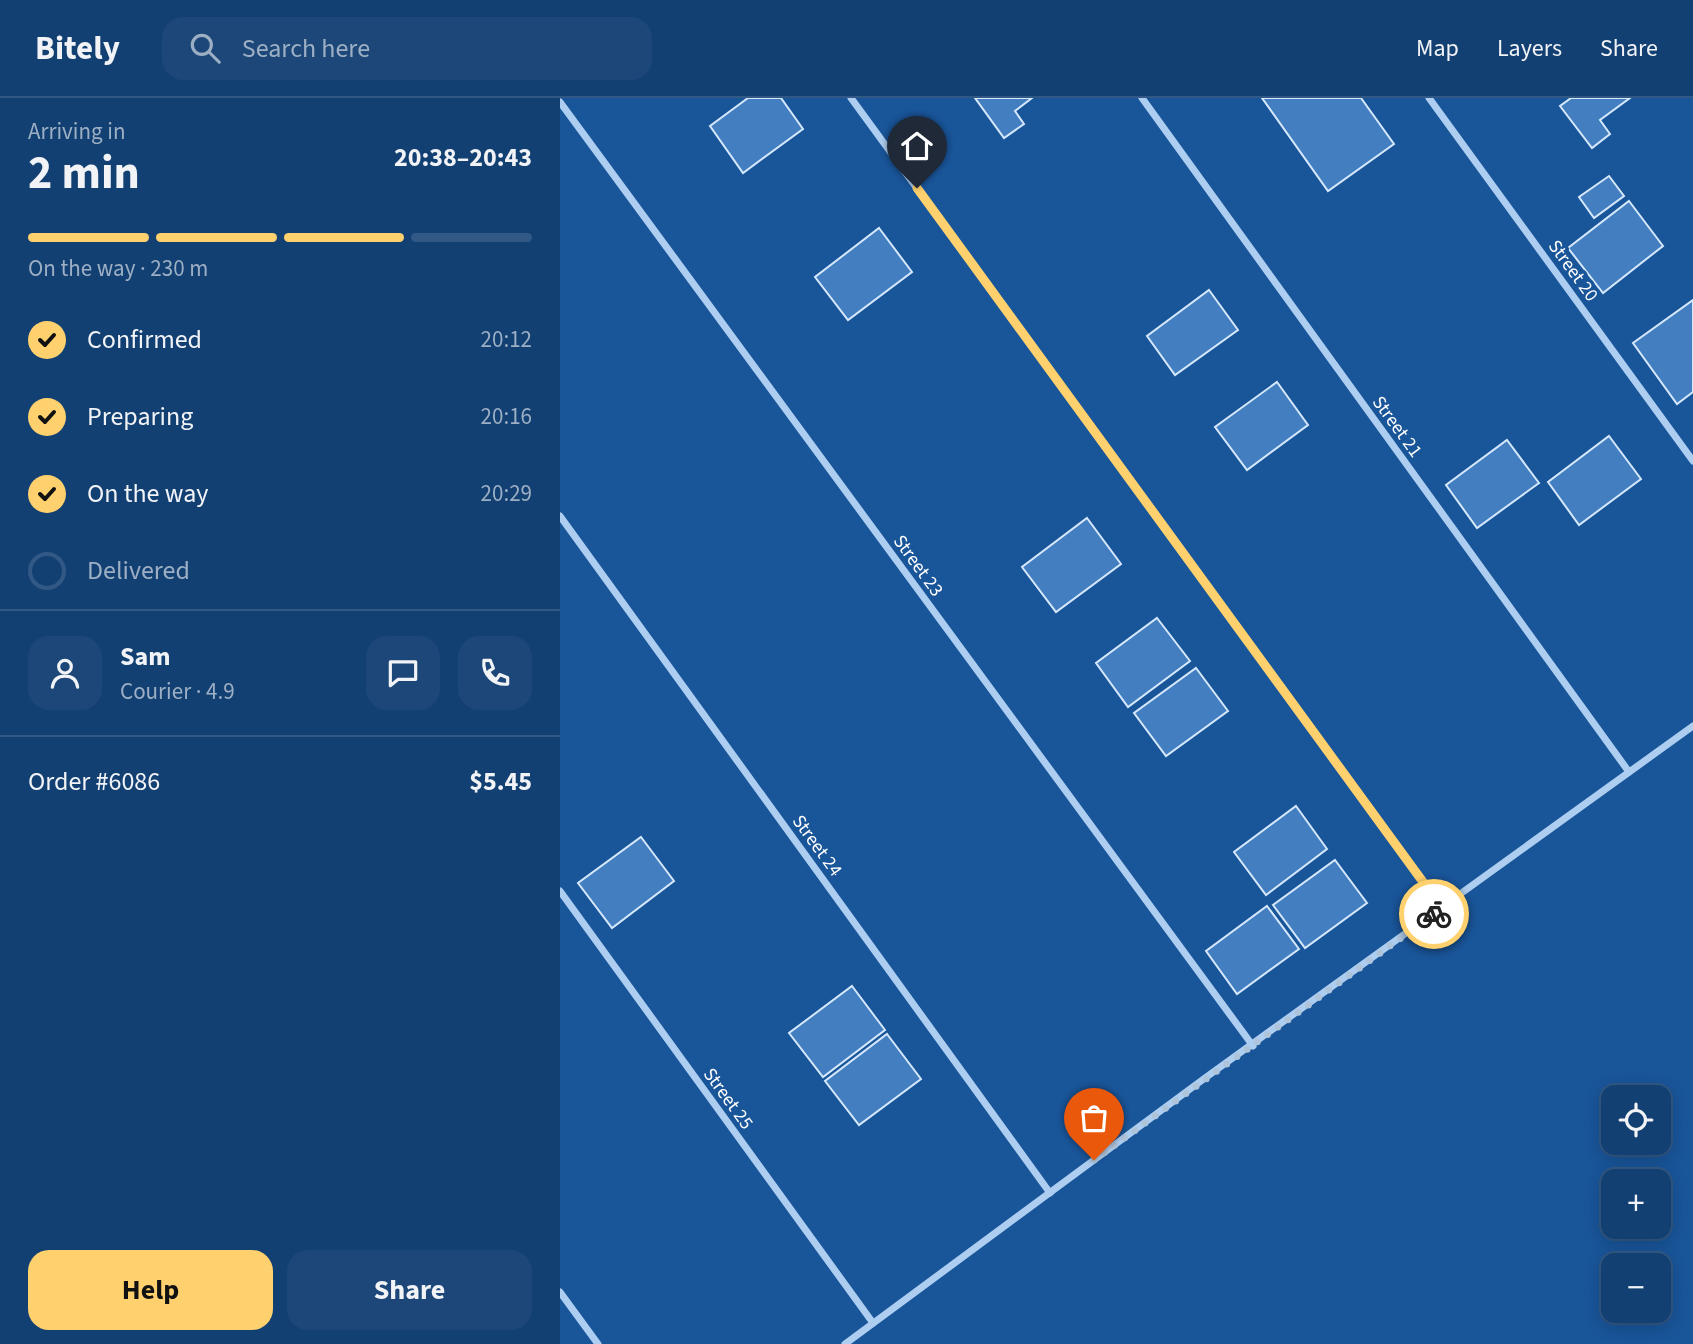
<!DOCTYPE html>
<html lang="en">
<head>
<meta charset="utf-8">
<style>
  body { margin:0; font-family:"Source Sans 3",sans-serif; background:#1c4778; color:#f1f3f6; height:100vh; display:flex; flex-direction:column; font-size:26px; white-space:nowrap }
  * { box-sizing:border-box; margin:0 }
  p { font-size:23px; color:#9dafc4 }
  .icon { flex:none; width:38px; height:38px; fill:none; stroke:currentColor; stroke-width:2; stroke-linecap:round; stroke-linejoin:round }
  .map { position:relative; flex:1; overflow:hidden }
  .details { display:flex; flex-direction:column; background:#134073; width:560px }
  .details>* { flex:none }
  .tools { position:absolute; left:1041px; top:987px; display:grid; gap:14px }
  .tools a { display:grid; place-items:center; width:70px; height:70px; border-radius:14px; background:#134073; box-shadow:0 4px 18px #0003,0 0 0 2px #325985; font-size:35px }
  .pin { position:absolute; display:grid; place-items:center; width:60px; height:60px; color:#fff; margin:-72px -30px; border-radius:50% 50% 50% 0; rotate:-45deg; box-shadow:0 0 7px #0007 }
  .pin .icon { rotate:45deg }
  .courier { position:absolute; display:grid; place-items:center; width:70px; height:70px; margin:-35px; border:5px solid #ffd16e; border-radius:50%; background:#fff; color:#222; box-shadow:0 2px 9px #0007 }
  .summary em { font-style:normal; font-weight:700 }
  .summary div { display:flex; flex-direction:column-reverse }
  .summary { display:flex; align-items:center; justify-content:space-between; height:119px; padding:0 28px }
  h1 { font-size:46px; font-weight:700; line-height:52px }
  .bar { display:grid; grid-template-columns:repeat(4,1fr); gap:10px 7px; align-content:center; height:84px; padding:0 28px }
  .bar i { height:9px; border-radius:5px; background:#325985 }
  .bar .active { background:#ffd16e }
  .bar p { grid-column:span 4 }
  .line { display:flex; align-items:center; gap:18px; padding:0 28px; border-top:2px solid #325985 }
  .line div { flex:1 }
  .round { display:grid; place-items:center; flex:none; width:74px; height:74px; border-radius:21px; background:#1c4778 }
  ol { padding:0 28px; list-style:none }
  li { display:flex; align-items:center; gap:21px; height:77px }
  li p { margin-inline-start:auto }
  li .icon { padding:7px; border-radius:50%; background:#ffd16e; color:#111; stroke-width:4 }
  li:last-child { color:#9dafc4 }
  li i { width:38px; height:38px; border:4px solid #325985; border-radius:50% }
  .cta { display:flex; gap:14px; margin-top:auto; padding:14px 28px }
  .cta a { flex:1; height:80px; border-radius:21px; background:#ffd16e; color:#111; font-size:28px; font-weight:700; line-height:80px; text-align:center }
  .cta a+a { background:#1c4778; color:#f1f3f6 }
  header { display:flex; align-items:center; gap:42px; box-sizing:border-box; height:98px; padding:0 35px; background:#134073; border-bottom:2px solid #325985 }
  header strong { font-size:33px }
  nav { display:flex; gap:38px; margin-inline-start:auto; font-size:24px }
  .search { width:490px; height:63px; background:#1c4778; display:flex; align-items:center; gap:18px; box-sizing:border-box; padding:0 24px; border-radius:21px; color:#9dafc4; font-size:26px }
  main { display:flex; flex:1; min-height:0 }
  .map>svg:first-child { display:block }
  .building { fill:#427ec0; stroke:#d5e8fc; stroke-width:2 }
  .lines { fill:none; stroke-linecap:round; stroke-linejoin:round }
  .minor { stroke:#aecef1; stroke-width:7 }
  .done { stroke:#aec4db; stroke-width:7; stroke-dasharray:0 12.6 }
  .route { stroke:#ffd16e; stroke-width:9 }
  .labels { text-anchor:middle; stroke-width:7; stroke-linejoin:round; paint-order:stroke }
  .street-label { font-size:19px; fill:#fff; stroke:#195599 }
</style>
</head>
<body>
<header>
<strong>Bitely</strong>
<div class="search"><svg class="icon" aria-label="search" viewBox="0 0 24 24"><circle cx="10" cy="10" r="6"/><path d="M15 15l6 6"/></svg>Search here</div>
<nav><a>Map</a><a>Layers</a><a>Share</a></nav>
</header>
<main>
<section class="details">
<div class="summary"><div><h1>2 min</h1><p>Arriving in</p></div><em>20:38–20:43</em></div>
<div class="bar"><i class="active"></i><i class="active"></i><i class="active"></i><i></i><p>On the way · 230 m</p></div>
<ol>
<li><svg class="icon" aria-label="check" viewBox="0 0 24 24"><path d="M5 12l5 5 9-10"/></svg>Confirmed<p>20:12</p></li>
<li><svg class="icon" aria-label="check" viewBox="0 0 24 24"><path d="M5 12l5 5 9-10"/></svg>Preparing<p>20:16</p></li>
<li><svg class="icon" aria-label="check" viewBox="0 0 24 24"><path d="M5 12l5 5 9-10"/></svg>On the way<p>20:29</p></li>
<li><i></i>Delivered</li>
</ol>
<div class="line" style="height:126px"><a class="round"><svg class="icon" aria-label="person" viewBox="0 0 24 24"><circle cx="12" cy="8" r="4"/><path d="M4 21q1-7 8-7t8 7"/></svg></a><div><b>Sam</b><p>Courier · 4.9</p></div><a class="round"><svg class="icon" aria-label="chat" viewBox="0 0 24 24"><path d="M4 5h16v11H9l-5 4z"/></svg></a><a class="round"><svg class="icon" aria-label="phone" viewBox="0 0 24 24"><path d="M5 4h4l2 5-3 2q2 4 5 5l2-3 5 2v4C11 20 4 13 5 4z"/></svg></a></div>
<div class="line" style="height:91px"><div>Order #6086</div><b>$5.45</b></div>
<div class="cta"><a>Help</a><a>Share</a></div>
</section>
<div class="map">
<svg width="1133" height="1246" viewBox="0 0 1133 1246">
  <rect width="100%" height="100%" fill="#195599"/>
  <g class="building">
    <path d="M188,0H221L243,31L183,75L150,28Z"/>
    <path d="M415,0H472L455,13L464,26L444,40Z"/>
    <path d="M702,0H801L834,46L768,93Z"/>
    <path d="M1011,0H1070L1040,22L1050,36L1032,50L1000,8Z"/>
    <path d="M1049,78L1064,98L1034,120L1019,99Z"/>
    <path d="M1069,103L1103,148L1043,195L1008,150Z"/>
    <path d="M319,130L352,174L288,222L255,179Z"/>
    <path d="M649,192L678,232L615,277L587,238Z"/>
    <path d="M1133,202V294L1117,306L1073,245Z"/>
    <path d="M717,284L748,327L687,372L655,329Z"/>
    <path d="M1049,338L1081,381L1019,427L988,384Z"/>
    <path d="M947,342L979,385L917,430L886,387Z"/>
    <path d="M527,420L561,466L496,514L462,469Z"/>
    <path d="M597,520L630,563L568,609L536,565Z"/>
    <path d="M636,570L668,613L606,658L574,615Z"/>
    <path d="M736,708L767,751L706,797L674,754Z"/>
    <path d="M81,739L114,783L52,830L18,785Z"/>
    <path d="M775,762L807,805L745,850L713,807Z"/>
    <path d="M707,808L739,851L677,896L646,853Z"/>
    <path d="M292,888L325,932L263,979L229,935Z"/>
    <path d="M327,936L361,981L299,1027L265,983Z"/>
  </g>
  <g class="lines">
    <g class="minor">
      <path d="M291,0L882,810"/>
      <path d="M582,0L1069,674"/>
      <path d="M869,0L1133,363"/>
      <path d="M0,4L693,948"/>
      <path d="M0,418L490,1095"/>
      <path d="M0,793L313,1225"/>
      <path d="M0,1194L38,1246"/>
      <path d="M285,1246L645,980L1133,628"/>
    </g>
  </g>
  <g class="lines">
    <path class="done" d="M534,1062L874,816"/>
    <path class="route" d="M357,90L882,810L874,816"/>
  </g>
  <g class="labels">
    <g class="street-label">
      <text transform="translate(1014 172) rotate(54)" y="7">Street 20</text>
      <text transform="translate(838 328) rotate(54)" y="7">Street 21</text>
      <text transform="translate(359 467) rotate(54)" y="7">Street 23</text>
      <text transform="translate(258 747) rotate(54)" y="7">Street 24</text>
      <text transform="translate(169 1000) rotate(54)" y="7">Street 25</text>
    </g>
  </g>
</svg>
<div class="tools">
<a><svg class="icon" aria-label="locate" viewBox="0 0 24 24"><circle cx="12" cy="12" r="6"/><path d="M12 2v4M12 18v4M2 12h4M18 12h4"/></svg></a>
<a>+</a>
<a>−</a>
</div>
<div class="pin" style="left:534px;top:1062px;background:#ea580c"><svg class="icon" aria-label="bag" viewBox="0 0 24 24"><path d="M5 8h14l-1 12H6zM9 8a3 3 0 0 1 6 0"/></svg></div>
<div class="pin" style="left:357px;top:90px;background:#1f2937"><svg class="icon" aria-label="home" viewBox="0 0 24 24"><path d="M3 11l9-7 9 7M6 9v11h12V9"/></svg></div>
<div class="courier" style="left:874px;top:816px"><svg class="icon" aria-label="bike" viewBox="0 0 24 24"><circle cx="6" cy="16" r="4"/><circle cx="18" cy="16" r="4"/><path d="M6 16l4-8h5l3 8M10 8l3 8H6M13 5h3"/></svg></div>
</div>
</main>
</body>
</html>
